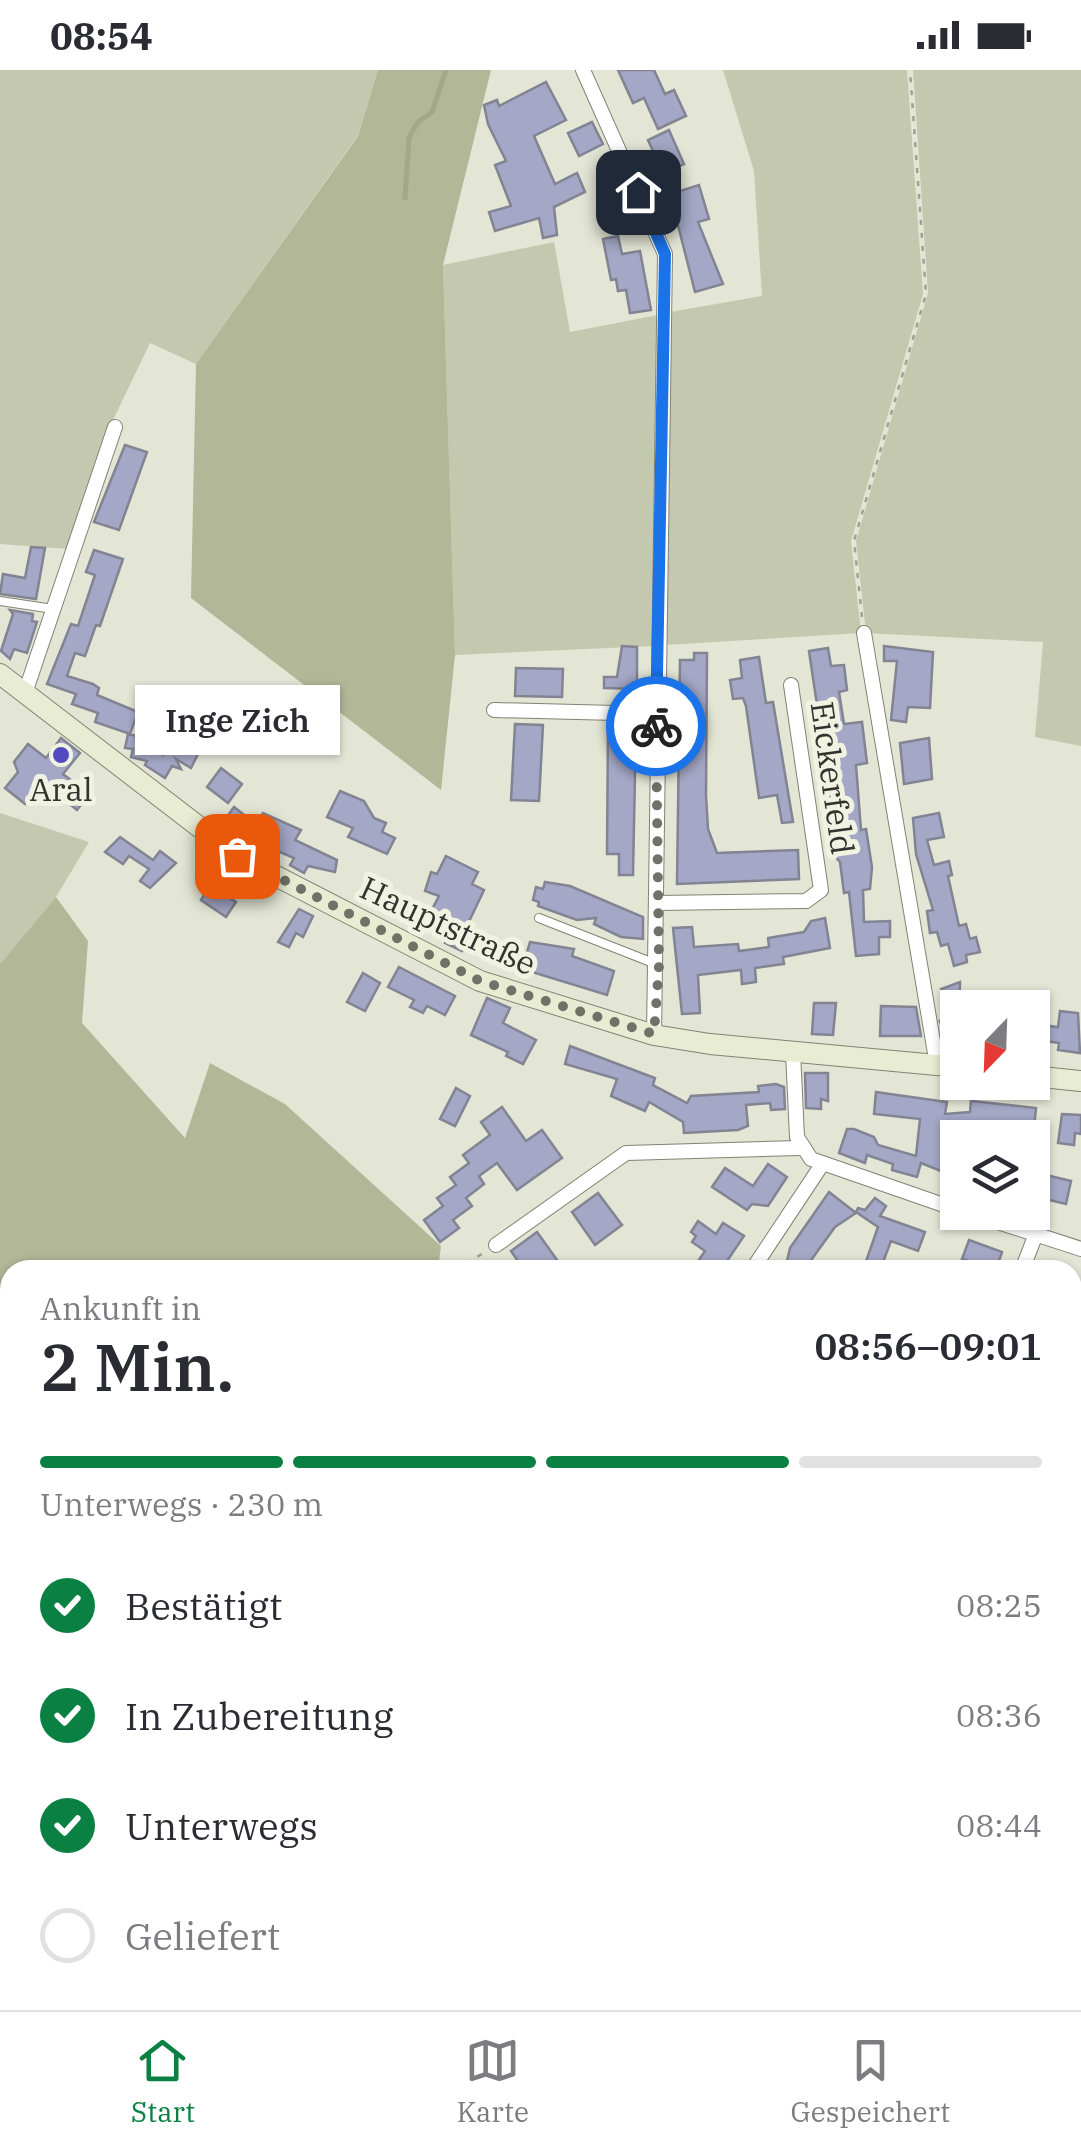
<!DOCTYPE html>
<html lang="de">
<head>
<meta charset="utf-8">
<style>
  body { margin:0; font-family:"IBM Plex Serif",serif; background:#f7f7f7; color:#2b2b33; height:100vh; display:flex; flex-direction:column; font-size:38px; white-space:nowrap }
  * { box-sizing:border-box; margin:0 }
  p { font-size:32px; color:#7c7c81 }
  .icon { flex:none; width:55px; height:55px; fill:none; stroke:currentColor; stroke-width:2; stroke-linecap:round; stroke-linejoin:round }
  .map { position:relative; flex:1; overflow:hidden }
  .side { position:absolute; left:0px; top:1190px; width:1082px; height:750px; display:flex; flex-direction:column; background:#fff; border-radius:30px 30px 0 0; box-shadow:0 2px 8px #0004 }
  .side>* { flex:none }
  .needle { width:65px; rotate:203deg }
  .buttons { position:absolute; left:940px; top:920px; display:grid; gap:20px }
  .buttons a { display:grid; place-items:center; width:110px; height:110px; border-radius:0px; background:#fff; box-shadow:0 2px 8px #0004; font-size:50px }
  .pin { position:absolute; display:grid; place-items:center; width:85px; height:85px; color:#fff; margin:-42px; border-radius:20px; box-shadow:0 5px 15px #0006 }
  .courier { position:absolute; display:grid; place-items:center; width:100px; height:100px; margin:-50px; border:8px solid #1a73e8; border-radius:50%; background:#fff; color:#222; box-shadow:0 2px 12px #0007 }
  .bubble { position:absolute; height:70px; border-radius:0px; background:#fff; box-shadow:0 2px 8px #0004; font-size:32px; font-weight:600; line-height:70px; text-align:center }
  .head em { font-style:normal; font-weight:600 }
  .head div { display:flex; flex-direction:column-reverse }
  .head { display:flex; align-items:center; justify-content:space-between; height:170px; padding:0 40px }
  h1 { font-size:65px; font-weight:600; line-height:75px }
  .bar { display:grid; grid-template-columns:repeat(4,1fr); gap:15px 10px; align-content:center; height:120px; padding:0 40px }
  .bar i { height:12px; border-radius:8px; background:#e1e1e2 }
  .bar .current { background:#0b8043 }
  .bar p { grid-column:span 4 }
  ol { padding:0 40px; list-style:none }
  li { display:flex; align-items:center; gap:30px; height:110px }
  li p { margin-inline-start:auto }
  li .icon { padding:10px; border-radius:50%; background:#0b8043; color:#fff; stroke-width:4 }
  li:last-child { color:#7c7c81 }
  li i { width:55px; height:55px; border:5px solid #e1e1e2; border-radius:50% }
  .status { display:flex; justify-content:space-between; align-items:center; height:70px; padding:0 50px; background:#fff; direction:ltr }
  .status svg { height:28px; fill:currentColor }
  .dock { display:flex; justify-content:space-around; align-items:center; height:140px; border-top:2px solid #e1e1e2; background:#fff; font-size:28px; color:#7c7c81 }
  .dock a { display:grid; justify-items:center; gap:5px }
  .dock .current { color:#0b8043 }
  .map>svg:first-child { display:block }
  .green { fill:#c4c8af }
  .forest { fill:#b1b797 }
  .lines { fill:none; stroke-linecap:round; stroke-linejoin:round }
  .stream { stroke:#a3a889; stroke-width:5 }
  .building { fill:#a4a7c5; stroke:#828493; stroke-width:2.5 }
  .service-casing { stroke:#818374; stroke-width:10 }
  .minor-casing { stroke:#818374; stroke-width:16 }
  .secondary-casing { stroke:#818374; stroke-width:22 }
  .path { stroke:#9fa194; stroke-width:2.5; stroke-dasharray:5 8; stroke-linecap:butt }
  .service { stroke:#fff; stroke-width:8 }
  .minor { stroke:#fff; stroke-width:14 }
  .secondary { stroke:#e8ecd3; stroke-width:20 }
  .done { stroke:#707268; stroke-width:10; stroke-dasharray:0 18 }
  .route { stroke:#1a73e8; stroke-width:12 }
  .poi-dot { fill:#534ac1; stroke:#f0f3e2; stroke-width:4 }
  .labels { text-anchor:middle; stroke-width:10; stroke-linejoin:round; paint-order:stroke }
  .street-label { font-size:32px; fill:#32332d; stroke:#f0f3e2 }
  .poi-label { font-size:32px; fill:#32332d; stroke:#f0f3e2 }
</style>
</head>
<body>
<div class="status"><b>08:54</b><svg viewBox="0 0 49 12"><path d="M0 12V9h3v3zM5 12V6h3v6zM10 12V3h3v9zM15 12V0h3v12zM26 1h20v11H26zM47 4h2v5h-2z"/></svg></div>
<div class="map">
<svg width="1081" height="1940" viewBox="0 0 1081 1940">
  <rect width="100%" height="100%" fill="#e3e6d5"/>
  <g class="green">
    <path d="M0,0H378L358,65L196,294L150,273L113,350L69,479L0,474Z"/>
    <path d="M723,0H907L923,224L851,471L861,563L665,575L670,242L762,226L754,101Z"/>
    <path d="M913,0H1081V676L1035,667L1043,572L866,563L856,471L928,223Z"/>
    <path d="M554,172L570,262L658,245L653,576L455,585L443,195Z"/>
    <path d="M0,743L89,772L56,827L0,894Z"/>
  </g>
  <g class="forest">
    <path d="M378,0H491L443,195L455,585L441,720L191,528L196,294L358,66Z"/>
    <path d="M56,827L88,871L82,953L185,1068L210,993L285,1034L441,1176L438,1200H10V1930H88V1940H0V894Z"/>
    <path d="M1081,1476V1940H1028L1015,1930H1072V1489Z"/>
    <path d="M109,1930H959L986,1940H109Z"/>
  </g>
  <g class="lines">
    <g class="stream">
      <path d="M405,128L409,68L417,53L432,42L446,0"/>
      <path d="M0,1292L10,1306"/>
      <path d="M0,1625L10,1630"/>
      <path d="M34,1930L37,1940"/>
      <path d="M1038,1930L1051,1940"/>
    </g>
  </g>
  <g class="building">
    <path d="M618,0H654L665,24L674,20L686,46L658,59L644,28L633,33Z"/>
    <path d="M546,12L566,50L534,66L555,114L577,103L585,122L554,137L557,165L543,168L539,148L495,161L489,142L511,136L495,95L506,91L488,54L484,35L497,30L499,36Z"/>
    <path d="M592,52L603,74L579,86L568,63Z"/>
    <path d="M669,60L684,94L663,103L648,70Z"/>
    <path d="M699,115L709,149L698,152L723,214L695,222L670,124Z"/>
    <path d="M618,166L622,184L640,181L651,240L630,243L626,220L618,221L616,209L611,210L603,169Z"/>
    <path d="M125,375L147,382L119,460L94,452Z"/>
    <path d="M31,477L45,478L36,529L0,524L3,504L25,508Z"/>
    <path d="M94,480L123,489L100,556L96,555L85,586L75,583L67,606L93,614L99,618L97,625L138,642L130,664L95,652L98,643L72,634L76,624L47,614L71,554L78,556L95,505L86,502Z"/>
    <path d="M10,540L33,544L32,551L37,552L27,583L14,579L10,589L1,581L13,544Z"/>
    <path d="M622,576L637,577V619L604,618V607H617Z"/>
    <path d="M884,576L933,582L930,638L908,637L906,652L891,650L897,591H884Z"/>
    <path d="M828,578L831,596L844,595L847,620L839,622L844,654L862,652L867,693L856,695L861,760L866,759L872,797L870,819L863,820L864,852L890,851V867H879V884L856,886L849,822L844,823L840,792L833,784H839L809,581Z"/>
    <path d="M694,583H707L706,725L708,759L717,783L798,780L799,809L677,814L680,590H694Z"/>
    <path d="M759,587L766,633L773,632L793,752L782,753L777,725L759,728L746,636L743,628L733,629L730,610L742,608L740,590Z"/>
    <path d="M516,598L563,599L562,627L515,626Z"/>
    <path d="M608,653L636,654L633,805H619V784H607Z"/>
    <path d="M515,654L543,655L539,731L511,730Z"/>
    <path d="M128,664L141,667L140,674L163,685L170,673L198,684L191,698L176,689L181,699L172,696L165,708L145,695L147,691L131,687L133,679L125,678Z"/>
    <path d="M61,668L80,683L63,704L89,724L77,740L42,712L25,734L5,718L18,702L14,692L28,674L46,688Z"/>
    <path d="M929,668L932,709L904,714L900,673Z"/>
    <path d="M221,698L242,714L228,733L207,717Z"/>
    <path d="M340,721L364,731L374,748L386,753L382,762L395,768L387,784L348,767L353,758L327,747Z"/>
    <path d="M234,737L256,754L263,743L301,760L295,770L337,790L335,802L308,796L304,803L290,795L294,788L247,768L226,748Z"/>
    <path d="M939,743L944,767L927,770L934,795L949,791L952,805L948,806L959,856L966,854L970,869L976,867L980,882L966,885L967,892L954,896L948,874L941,876L937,862L930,863L927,841L933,840L916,784L913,748Z"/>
    <path d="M120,767L153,790L160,781L176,793L150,818L140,811L149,799L129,786L123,794L105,782Z"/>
    <path d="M446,786L478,802L472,814L484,820L464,862L470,865L462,881L445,873L453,857L429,845L439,826L425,821L431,802L437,804Z"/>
    <path d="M545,812L570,816L643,847V869L621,867L594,854L596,848L577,850L538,836L539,832L533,830L536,817L543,819Z"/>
    <path d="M209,816L236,832L226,847L201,830Z"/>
    <path d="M299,839L313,846L303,867L296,863L289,877L278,872Z"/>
    <path d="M825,848L830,878L783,887L784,894L755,898L756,912L742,914L741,900L698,905L700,943L682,944L673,858L692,857L694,877L738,874L739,881L769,877L768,868L804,862L811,851Z"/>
    <path d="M530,872L574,879L572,886L614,901L607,925L522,899Z"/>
    <path d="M399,897L455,926L445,945L427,936L423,943L410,937L414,930L388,917Z"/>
    <path d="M363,903L380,913L365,941L347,932Z"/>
    <path d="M960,912L958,978H950L940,951H946L941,919Z"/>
    <path d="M487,928L510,938L503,953L536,970L523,994L506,986L508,982L471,965Z"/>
    <path d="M814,933H836L833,965L812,964Z"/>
    <path d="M881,936L916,937L921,966H880Z"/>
    <path d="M1060,941L1078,943L1080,983L1058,980L1059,973L1038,970L1040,955L1058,957Z"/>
    <path d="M570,976L655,1008L653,1015L687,1033L691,1026L759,1022L758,1016L776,1014L784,1017L785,1039L771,1040L770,1033L746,1035L748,1056L738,1060L684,1063L683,1052L649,1032L645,1041L611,1026L617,1009L565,994Z"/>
    <path d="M805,1003H828V1031L821,1029V1039L806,1038Z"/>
    <path d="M456,1018L470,1026L455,1056L440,1049Z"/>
    <path d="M876,1022L947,1032L945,1044L970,1042L971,1031L1036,1038L1034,1058L958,1061V1108L921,1093L917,1107L892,1100L893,1094L867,1085L865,1093L839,1083L847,1059H854L874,1067L878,1075L916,1086L920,1049L874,1044Z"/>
    <path d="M502,1037L526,1071L542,1060L562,1088L517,1120L497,1093L479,1106L484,1114L466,1128L472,1136L453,1150L459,1158L440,1172L424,1150L443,1136L437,1128L456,1115L450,1107L469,1093L463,1085L490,1065L481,1052Z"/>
    <path d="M1062,1044L1081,1045V1064L1075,1063L1074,1075L1058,1073Z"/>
    <path d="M768,1094L787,1107L768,1136L752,1134L747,1140L712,1117L725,1098L753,1116Z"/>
    <path d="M1046,1105L1071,1111L1066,1134L1041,1128Z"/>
    <path d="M829,1122L856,1143L835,1157L804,1200H785L790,1178Z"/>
    <path d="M598,1123L622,1155L595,1175L572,1142Z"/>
    <path d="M875,1128L886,1136L880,1146L925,1162L918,1181L891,1171L880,1200H863L878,1157L856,1142L858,1138L865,1140Z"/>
    <path d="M698,1151L716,1164L723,1153L744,1166L721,1200H692L705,1181L692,1172L696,1166L691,1162Z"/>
    <path d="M537,1162L560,1194L552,1200H524L511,1181Z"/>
    <path d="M969,1170L1002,1182L996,1200L962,1189Z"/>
  </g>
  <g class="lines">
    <defs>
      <g id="service">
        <path d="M0,531L53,539"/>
        <path d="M539,848L656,894"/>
      </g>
      <g id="minor">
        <path d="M583,0L665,184L654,965"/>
        <path d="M864,563L937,995"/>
        <path d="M25,623L115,357"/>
        <path d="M494,640L656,644"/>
        <path d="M657,833L806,831L821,820L791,615"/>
        <path d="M793,982L797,1067L811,1089L958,1140"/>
        <path d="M967,1142L1081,1179"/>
        <path d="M496,1175L626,1083L800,1078"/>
        <path d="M752,1200L821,1096"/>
        <path d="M1022,1200L1036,1164"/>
      </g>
      <g id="secondary">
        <path d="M0,604L237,786L480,911L654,965L710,974L958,997"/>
        <path d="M1032,1006L1081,1011"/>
        <path d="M98,1930V1940"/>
        <path d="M988,1930L1005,1940"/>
      </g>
    </defs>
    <use href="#service" class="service-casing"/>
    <use href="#minor" class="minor-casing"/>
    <use href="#secondary" class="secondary-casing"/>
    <g class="path">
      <path d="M862,547L854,471L926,224L910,0"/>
      <path d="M455,1200L482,1184"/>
      <path d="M0,1537L10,1541"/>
      <path d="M0,1680L10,1673"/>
      <path d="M0,1812L10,1755"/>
      <path d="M0,1877L5,1940"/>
      <path d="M305,1930L316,1940"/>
    </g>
    <use href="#service" class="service"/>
    <use href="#minor" class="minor"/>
    <use href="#secondary" class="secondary"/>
  </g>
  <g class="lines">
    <path class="done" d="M237,786L480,911L654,964L659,896L656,656"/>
    <path class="route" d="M638,122L665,184L656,656"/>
  </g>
  <circle class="poi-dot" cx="61" cy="685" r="10"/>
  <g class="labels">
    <g class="street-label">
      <text transform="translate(832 708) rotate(82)" y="11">Eickerfeld</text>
      <text transform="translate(448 856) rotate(25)" y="11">Hauptstraße</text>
    </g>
    <g class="poi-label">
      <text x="61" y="731">Aral</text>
    </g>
  </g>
</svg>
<div class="buttons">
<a><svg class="needle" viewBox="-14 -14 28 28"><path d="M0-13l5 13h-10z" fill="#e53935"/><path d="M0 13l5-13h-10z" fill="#7c7c81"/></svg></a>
<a><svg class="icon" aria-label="layers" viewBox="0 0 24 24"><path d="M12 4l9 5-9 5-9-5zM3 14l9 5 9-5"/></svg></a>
</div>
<div class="pin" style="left:237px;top:786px;background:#ea580c"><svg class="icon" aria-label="bag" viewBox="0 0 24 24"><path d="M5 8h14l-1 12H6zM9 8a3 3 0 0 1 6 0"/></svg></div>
<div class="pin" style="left:638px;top:122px;background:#1f2937"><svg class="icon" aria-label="home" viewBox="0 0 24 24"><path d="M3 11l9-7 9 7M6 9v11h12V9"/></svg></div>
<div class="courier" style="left:656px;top:656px"><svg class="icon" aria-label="bike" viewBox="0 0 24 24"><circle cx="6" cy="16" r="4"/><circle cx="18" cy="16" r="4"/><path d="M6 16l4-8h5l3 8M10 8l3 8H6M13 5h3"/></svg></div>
<div class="bubble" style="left:135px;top:615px;width:205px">Inge Zich</div>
<section class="side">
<div class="head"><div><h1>2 Min.</h1><p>Ankunft in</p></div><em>08:56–09:01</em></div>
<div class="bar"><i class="current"></i><i class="current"></i><i class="current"></i><i></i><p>Unterwegs · 230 m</p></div>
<ol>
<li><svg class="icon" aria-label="check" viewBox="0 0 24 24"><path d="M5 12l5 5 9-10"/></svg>Bestätigt<p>08:25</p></li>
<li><svg class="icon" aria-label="check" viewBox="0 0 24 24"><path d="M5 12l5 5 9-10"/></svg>In Zubereitung<p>08:36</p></li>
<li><svg class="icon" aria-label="check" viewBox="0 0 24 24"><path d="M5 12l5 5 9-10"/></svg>Unterwegs<p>08:44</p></li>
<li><i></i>Geliefert</li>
</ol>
</section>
</div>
<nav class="dock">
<a class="current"><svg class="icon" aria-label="home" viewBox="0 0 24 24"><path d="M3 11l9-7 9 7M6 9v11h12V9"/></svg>Start</a>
<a><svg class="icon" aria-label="map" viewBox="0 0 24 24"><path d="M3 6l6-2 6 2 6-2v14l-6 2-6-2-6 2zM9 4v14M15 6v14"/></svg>Karte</a>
<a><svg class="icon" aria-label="saved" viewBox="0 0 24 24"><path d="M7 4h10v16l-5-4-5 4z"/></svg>Gespeichert</a>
</nav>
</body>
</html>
